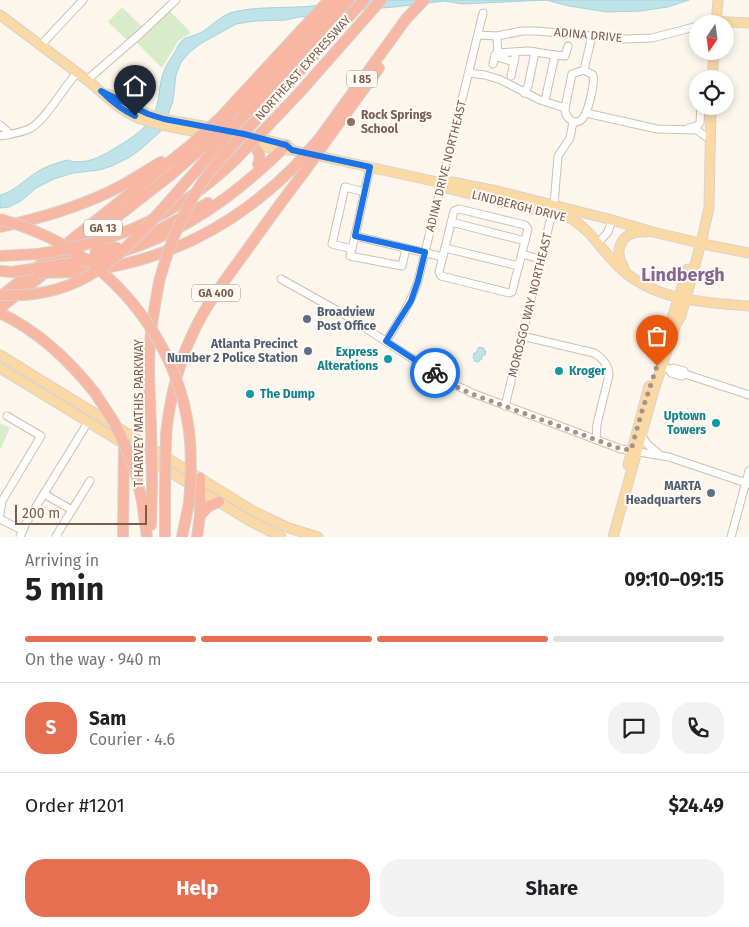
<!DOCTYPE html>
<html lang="en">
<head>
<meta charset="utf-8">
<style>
  body { margin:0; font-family:"Fira Sans",sans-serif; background:#f2f2f2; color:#202124; height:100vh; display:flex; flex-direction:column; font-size:19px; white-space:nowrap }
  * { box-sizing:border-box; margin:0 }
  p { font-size:16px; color:#757577 }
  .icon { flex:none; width:28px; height:28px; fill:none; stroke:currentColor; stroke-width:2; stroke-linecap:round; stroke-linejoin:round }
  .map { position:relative; height:537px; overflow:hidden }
  .drawer { display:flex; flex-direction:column; background:#fff; flex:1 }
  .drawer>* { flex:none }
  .needle { width:32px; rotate:193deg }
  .buttons { position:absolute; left:689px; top:15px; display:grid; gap:10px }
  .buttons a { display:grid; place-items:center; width:45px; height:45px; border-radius:50%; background:#fff; box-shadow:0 2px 8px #0003; font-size:25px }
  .scale { position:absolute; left:15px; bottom:12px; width:132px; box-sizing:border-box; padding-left:5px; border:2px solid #7a5c4d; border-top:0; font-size:14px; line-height:18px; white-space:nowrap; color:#7a5c4d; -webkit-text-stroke:4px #fffaf3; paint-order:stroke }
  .pin { position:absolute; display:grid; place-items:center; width:42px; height:42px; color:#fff; margin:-51px -21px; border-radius:50% 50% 50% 0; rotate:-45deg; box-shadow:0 0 5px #0007 }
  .pin .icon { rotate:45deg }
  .courier { position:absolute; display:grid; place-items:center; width:50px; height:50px; margin:-25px; border:4px solid #1a73e8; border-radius:50%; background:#fff; color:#222; box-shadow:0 1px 6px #0007 }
  .overview em { font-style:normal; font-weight:700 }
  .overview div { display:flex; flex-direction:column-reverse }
  .overview { display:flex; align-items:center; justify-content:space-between; height:85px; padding:0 25px }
  h1 { font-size:32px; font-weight:700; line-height:38px }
  .bar { display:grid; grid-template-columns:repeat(4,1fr); gap:8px 5px; align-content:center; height:60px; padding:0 25px }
  .bar i { height:6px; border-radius:4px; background:#e0e0e0 }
  .bar .current { background:#e76f51 }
  .bar p { grid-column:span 4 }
  .line { display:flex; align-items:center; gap:12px; padding:0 25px; border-top:1px solid #e0e0e0 }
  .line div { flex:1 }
  .round { display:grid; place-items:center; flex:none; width:52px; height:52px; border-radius:20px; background:#f2f2f2 }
  .button { display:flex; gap:10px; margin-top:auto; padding:10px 25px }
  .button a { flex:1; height:58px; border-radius:20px; background:#e76f51; color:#fff; font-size:20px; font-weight:700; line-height:58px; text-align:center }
  .button a+a { background:#f2f2f2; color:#202124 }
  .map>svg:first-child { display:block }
  .green { fill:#d8ecc9 }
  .water { fill:#bfe3e8; stroke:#a5d3da }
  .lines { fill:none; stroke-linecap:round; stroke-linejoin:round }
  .minor-casing { stroke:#d1beb0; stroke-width:9 }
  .major-casing { stroke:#dad1cd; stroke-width:11 }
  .highway-casing { stroke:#dad1cd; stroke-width:12 }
  .minor { stroke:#fff; stroke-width:7 }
  .major { stroke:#fbd9a5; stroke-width:9 }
  .highway { stroke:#f7b7a3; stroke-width:10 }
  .highway-bridge-casing { stroke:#dad1cd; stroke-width:12; stroke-linecap:butt }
  .highway-bridge { stroke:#f7b7a3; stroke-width:10 }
  .done { stroke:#a89285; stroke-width:5; stroke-dasharray:0 9 }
  .route { stroke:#1a73e8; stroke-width:6 }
  .education-dot { fill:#8d6e63; stroke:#fffaf3; stroke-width:2 }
  .service-dot { fill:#5c6f8a; stroke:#fffaf3; stroke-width:2 }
  .culture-dot { fill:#0f9aa8; stroke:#fffaf3; stroke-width:2 }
  .labels { text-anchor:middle; stroke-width:4; stroke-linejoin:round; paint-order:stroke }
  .shield { fill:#fffaf3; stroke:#a28b7f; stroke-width:1 }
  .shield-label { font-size:11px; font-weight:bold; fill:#7a5c4d }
  .street-label { font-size:12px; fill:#7a5c4d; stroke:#fffaf3 }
  .education-label { font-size:12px; font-weight:bold; fill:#785e54; stroke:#fffaf3; text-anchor:start }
  .service-label { font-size:12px; font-weight:bold; fill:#4e5e75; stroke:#fffaf3; text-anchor:end }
  .culture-label { font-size:12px; font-weight:bold; fill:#0d838f; stroke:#fffaf3; text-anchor:end }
  .district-label { font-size:18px; font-weight:bold; fill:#846695; stroke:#fffaf3 }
</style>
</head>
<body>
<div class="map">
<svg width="749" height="537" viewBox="0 0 749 537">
  <rect width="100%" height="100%" fill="#fdf6ec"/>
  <g class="green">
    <path d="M122,7L142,27L128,41L108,22Z"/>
    <path d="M170,11L191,33L178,41L162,68L136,42Z"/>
    <path d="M0,423L10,428L0,450Z"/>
  </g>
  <g class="water">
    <path d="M351,0H689L668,7L640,11L607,12L569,6L546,0L463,4L445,1L394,7L358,10L317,16L299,17L286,20L255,21L236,24L200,44L190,52L181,62L176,75L173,101L166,120L160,132L141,149L130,157L112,166L99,170L73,173L54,179L36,188L21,201L9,207L0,208V195C14,192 25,179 37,172C46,166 57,163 67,160C82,165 97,159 110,151C126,141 143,133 153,115C161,101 158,85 164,71C166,65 170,60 173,55C177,49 178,43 184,39C190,36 196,35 202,32C211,26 220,17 230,13C249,7 275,8 295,7C314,7 333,3 351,0Z"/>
    <path d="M479,347L484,348V351H486L485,355H483L481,360H479V362L474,361L475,359L473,358L474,353H476L478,348Z"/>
  </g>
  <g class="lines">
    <defs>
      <g id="minor">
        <path d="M478,35L497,36L522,31H537L624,39L652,38L698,26"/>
        <path d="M497,36L498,57L514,62"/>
        <path d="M41,45L83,0"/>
        <path d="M555,55L565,56L568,46"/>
        <path d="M493,64L495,55L497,53L528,51L535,52"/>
        <path d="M584,70L593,75C595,83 588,115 581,120C579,122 576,122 573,122C569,119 564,115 565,108L572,74Z"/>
        <path d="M584,70L592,36"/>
        <path d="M469,73L485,75L501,80L540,100L565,108"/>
        <path d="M511,76L515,57"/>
        <path d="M706,79L707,75"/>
        <path d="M87,80L141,33L176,0"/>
        <path d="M524,93L528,86L535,52L555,55L546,96"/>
        <path d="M586,113L657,129L697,130L705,136"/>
        <path d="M0,125L7,131L8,135"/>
        <path d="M689,128L697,126L700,123L701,106"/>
        <path d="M0,136C10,134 22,133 31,128C47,118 63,88 77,73"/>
        <path d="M370,167L355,236L443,257"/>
        <path d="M459,209L525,225L528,229L512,292L509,293L441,276L439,272L454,211Z"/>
        <path d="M451,222L525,241"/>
        <path d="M355,236L350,256L402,266L406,248"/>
        <path d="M598,243L608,232L612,220"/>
        <path d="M445,248L519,266"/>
        <path d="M352,249L332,244L345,187L365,192"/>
        <path d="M522,254L540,259"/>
        <path d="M281,279L347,316L445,380L472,393L621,449L669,457L749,484"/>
        <path d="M522,336L594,353C602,357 609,366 609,375L597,424L596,440"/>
        <path d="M386,341C399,321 411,303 418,281L483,13"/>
        <path d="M662,367L669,369L673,368L684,371L685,374L749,395"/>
        <path d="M669,369L671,373L682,376L685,374"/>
        <path d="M505,406L554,205L558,156L570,138L573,122"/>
        <path d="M642,436L647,444L660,455"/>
        <path d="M44,494L72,510"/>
        <path d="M0,514L2,501L41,436L7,416"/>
        <path d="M0,519L22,530"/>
        <path d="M20,537L26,523L88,422"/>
        <path d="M58,537L56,536L90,481"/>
        <path d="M731,537L749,471"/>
      </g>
      <g id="major">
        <path d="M0,15L87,80C100,90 111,103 126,112C148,125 183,129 208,134"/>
        <path d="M710,21L749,23"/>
        <path d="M716,24L718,0"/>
        <path d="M712,79L714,51"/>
        <path d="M108,94L148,114L168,120L214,128"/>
        <path d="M239,133L286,145L290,148"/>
        <path d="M233,140L281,150H292L442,183L452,182L497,191L612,220L653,232L708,245L749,253"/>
        <path d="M442,183L446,188L572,219C591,231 601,249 617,265C653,301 701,302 749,306"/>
        <path d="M624,268C612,249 623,230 645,232"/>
        <path d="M667,333L688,269"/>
        <path d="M0,355L255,512L289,528L318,537"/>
        <path d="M0,368L250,521L281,537"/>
        <path d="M628,465L649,386"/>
        <path d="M613,537L654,390L676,324L681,316L701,243L709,208L711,106"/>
      </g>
      <g id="highway">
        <path d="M243,117L349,0"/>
        <path d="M220,118L329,0"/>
        <path d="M229,120L339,0"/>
        <path d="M253,123L364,0"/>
        <path d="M266,128L301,91L381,0"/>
        <path d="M319,139L406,19L424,0"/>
        <path d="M326,141L379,68"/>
        <path d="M251,143C258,150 262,155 258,164"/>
        <path d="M0,227C38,219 76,208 111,191C128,183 144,172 161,162"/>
        <path d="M135,228C172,211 205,189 234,161"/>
        <path d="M137,240L157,231L208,203"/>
        <path d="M120,252C174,236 220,206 261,169C270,161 279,153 286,145"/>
        <path d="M0,256L38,254"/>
        <path d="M0,271L12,272"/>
        <path d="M75,272C161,264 233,228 294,167"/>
        <path d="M0,297L192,144"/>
        <path d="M0,308L172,174L204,146"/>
        <path d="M0,313C38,331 69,360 95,393"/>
        <path d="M151,424C150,405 149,386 149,366C149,338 154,310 159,282"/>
        <path d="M166,434C170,398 178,363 194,331C207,303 226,279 244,254C264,226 284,198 305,171"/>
        <path d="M126,463C133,451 135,448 149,447"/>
        <path d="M135,470L142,501L147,537"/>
        <path d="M200,515L209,506L219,502"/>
        <path d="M151,525L152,486"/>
        <path d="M123,537L124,445"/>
        <path d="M165,537V492"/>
        <path d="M182,537L189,503"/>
        <path d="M197,537L200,515V478"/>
      </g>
    </defs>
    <use href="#minor" class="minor-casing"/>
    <use href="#major" class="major-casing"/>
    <use href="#highway" class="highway-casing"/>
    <use href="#minor" class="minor"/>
    <use href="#major" class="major"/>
    <use href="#highway" class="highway"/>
    <defs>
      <g id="highway-bridge">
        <path d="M192,144L220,118"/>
        <path d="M204,146L229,120"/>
        <path d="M234,161L266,128"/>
        <path d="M294,167L319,139"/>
        <path d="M305,171L326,141"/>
        <path d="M0,219C21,225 41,233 60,243C129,281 179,353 189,431C192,455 191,479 189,503"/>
        <path d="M95,252L117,247"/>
        <path d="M38,254C72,249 104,241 135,228"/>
        <path d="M12,272L78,262L107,256"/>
        <path d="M38,273L75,272"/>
        <path d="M159,282C168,248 181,215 200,186C215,163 235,143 253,123"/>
        <path d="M0,295C83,300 122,255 172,198C196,171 220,144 243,117"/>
        <path d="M95,393L114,422L126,448L135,470"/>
        <path d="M151,424L152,486"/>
        <path d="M165,492L166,434"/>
      </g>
    </defs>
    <use href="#highway-bridge" class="highway-bridge-casing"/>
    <use href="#highway-bridge" class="highway-bridge"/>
  </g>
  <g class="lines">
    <path class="done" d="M435,373L457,387L472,394L621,449L631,450L642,411L657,366"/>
    <path class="route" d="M135,116C121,110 111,101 101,91L148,114L164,119L244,134L286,145L292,150L370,167L355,236L425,252L418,281L411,301L386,341L435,373"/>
  </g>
  <circle class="education-dot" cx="351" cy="122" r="5"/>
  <g class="service-dot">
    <circle cx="307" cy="319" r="5"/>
    <circle cx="308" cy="351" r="5"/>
    <circle cx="711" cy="493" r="5"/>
  </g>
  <g class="culture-dot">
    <circle cx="388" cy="359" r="5"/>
    <circle cx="559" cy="371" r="5"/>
    <circle cx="250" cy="394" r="5"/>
    <circle cx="716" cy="423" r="5"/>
  </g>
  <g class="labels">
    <g class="shield">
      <rect x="347" y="70.5" width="30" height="17" rx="4"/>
      <rect x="84" y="219.5" width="38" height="17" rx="4"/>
      <rect x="192" y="284.5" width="48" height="17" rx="4"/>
    </g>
    <g class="shield-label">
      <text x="362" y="83">I 85</text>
      <text x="103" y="232">GA 13</text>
      <text x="216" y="297">GA 400</text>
    </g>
    <g class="street-label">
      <text transform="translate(588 35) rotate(5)" y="4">ADINA DRIVE</text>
      <text transform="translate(303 68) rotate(-48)" y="4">NORTHEAST EXPRESSWAY</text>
      <text transform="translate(446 166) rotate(-76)" y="4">ADINA DRIVE NORTHEAST</text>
      <text transform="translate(519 206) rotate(14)" y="4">LINDBERGH DRIVE</text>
      <text transform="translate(530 305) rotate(-76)" y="4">MOROSGO WAY NORTHEAST</text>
      <text transform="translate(139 413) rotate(-90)" y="4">T HARVEY MATHIS PARKWAY</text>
    </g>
    <g class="education-label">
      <text x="361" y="119">Rock Springs<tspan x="361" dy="14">School</tspan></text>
    </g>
    <g class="service-label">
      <text x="317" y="316" text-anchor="start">Broadview<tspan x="317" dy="14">Post Office</tspan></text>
      <text x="298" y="348">Atlanta Precinct<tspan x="298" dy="14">Number 2 Police Station</tspan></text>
      <text x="701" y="490">MARTA<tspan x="701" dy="14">Headquarters</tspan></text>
    </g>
    <g class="culture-label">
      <text x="378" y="356">Express<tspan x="378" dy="14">Alterations</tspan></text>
      <text x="569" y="375" text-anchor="start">Kroger</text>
      <text x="260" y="398" text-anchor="start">The Dump</text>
      <text x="706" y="420">Uptown<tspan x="706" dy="14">Towers</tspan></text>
    </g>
    <g class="district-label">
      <text x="683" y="281">Lindbergh</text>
    </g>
  </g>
</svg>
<div class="buttons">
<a><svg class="needle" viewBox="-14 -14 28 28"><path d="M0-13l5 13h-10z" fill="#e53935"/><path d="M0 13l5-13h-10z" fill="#757577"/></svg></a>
<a><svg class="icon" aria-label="locate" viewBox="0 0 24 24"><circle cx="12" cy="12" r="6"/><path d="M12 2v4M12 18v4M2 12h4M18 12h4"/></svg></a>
</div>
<div class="scale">200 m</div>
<div class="pin" style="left:657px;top:366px;background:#ea580c"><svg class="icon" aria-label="bag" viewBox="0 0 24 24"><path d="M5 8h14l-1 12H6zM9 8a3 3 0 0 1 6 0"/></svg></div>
<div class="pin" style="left:135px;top:116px;background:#1f2937"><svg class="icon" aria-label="home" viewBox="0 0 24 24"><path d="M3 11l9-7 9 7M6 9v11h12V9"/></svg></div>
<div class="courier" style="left:435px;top:373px"><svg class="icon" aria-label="bike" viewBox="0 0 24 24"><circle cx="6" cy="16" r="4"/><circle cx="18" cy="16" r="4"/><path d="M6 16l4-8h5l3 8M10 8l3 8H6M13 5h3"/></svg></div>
</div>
<section class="drawer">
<div class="overview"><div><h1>5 min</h1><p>Arriving in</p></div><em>09:10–09:15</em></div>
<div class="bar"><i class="current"></i><i class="current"></i><i class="current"></i><i></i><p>On the way · 940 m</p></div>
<div class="line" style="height:90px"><b class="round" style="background:#e76f51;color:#fff">S</b><div><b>Sam</b><p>Courier · 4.6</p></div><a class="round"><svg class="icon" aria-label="chat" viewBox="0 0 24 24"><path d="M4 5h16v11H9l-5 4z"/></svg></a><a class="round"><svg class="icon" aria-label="phone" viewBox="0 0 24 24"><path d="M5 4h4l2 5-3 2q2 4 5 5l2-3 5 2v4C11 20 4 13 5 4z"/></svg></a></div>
<div class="line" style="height:65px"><div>Order #1201</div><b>$24.49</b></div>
<div class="button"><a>Help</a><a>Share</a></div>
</section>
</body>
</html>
